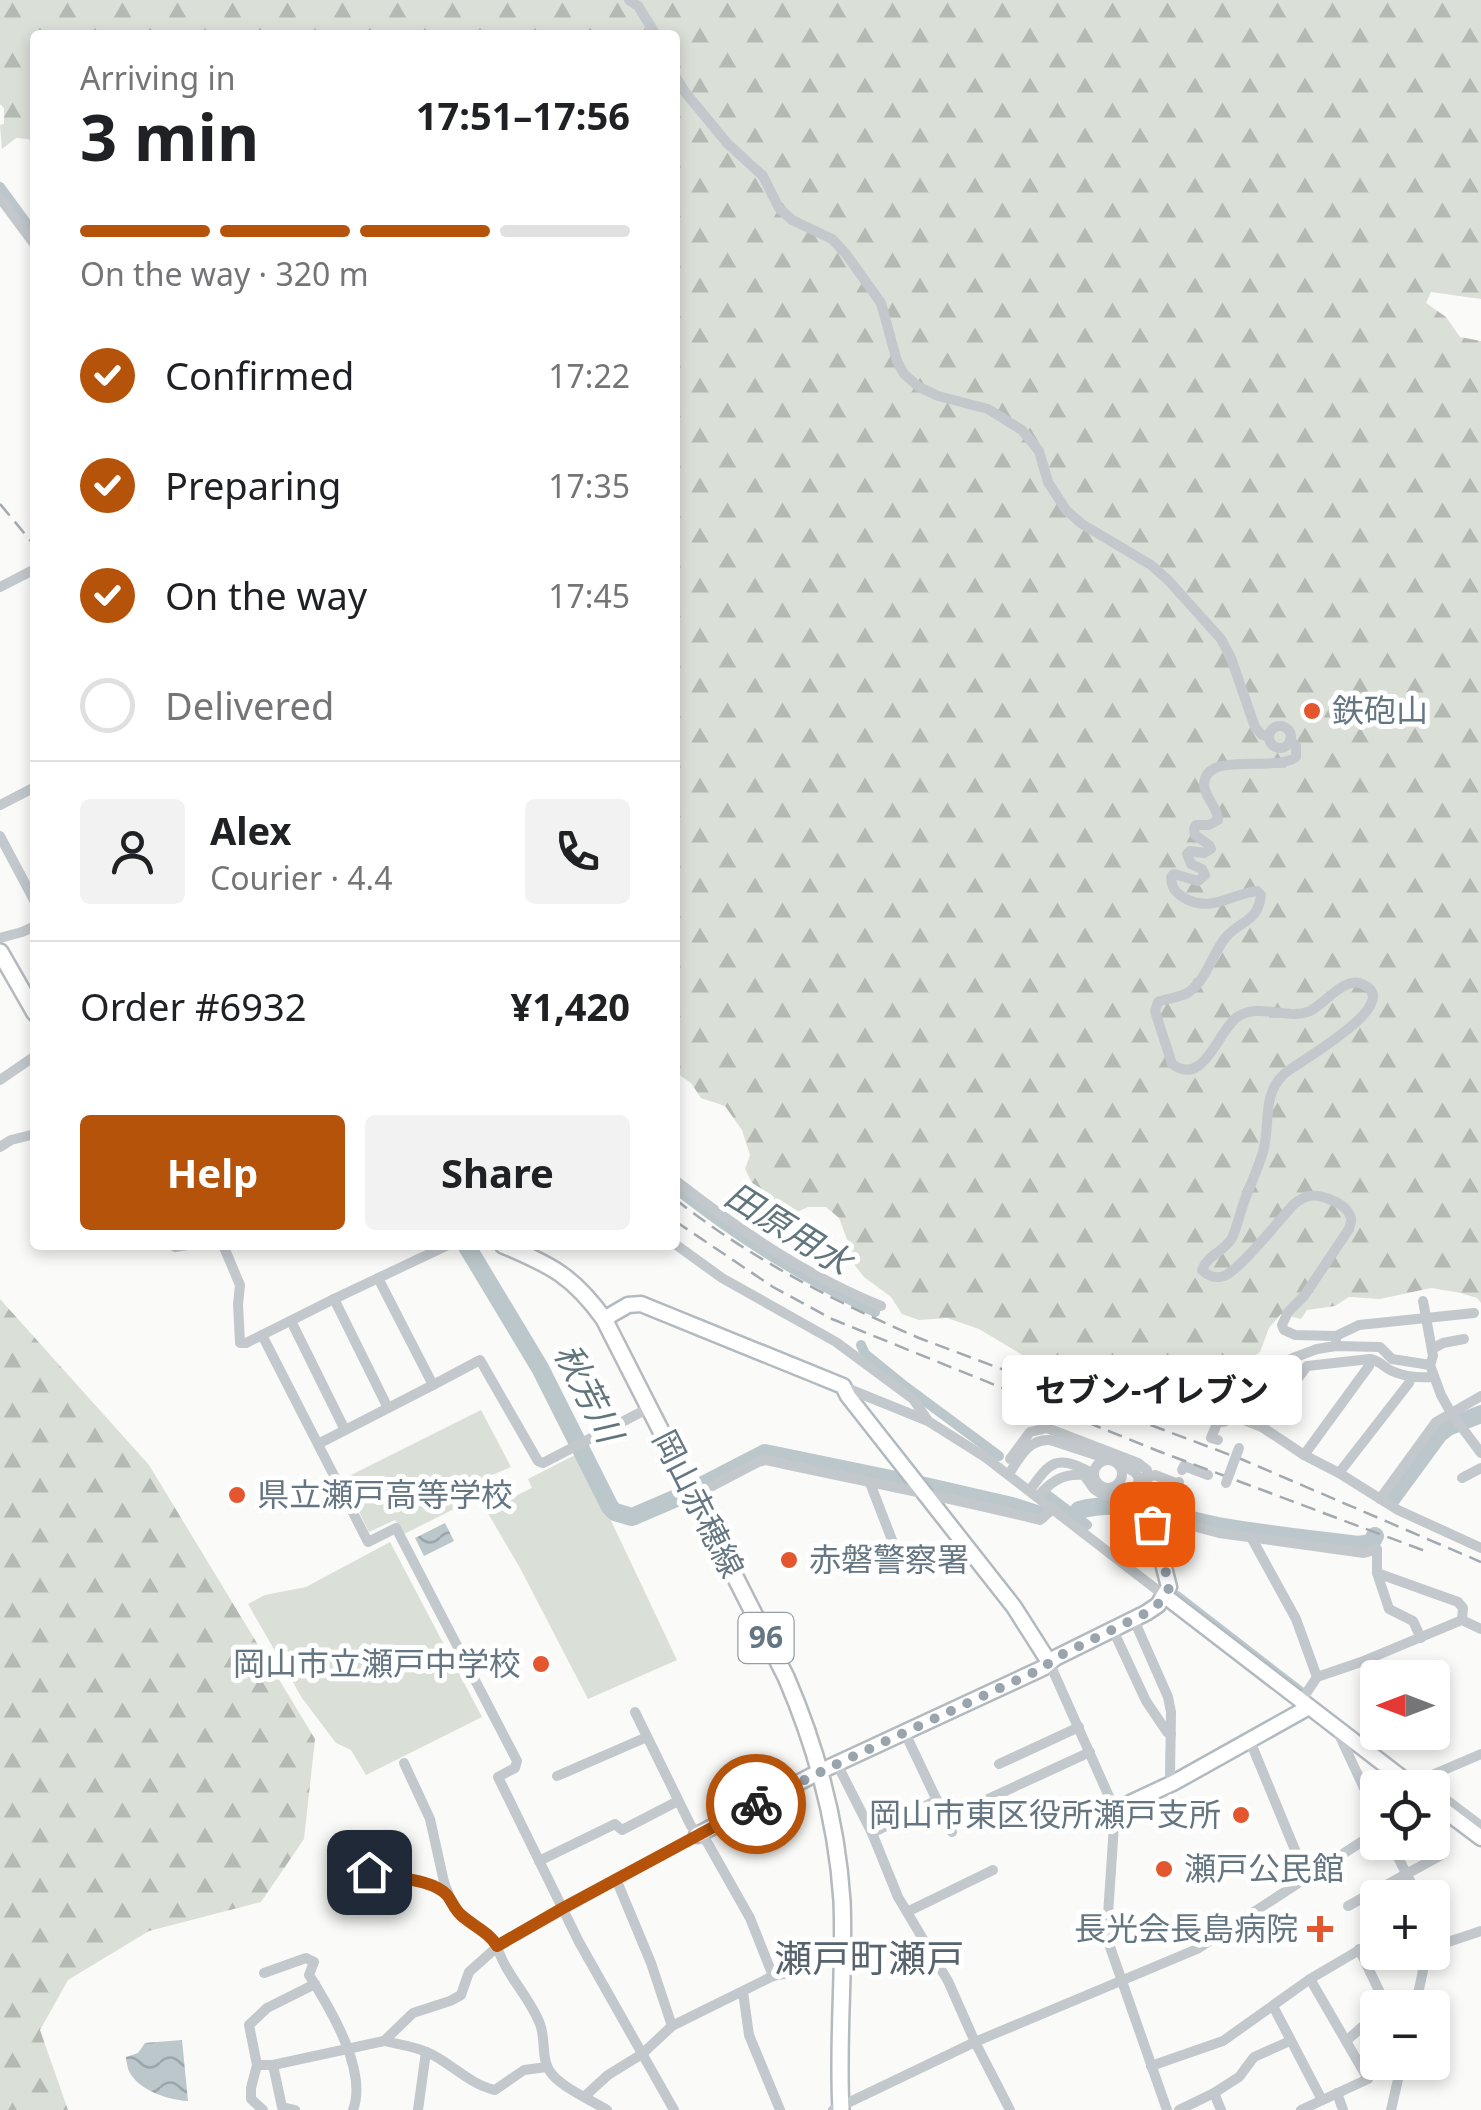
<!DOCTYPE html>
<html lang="en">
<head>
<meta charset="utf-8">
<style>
  body { margin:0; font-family:"Noto Sans","Noto Sans JP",sans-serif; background:#f2f2f2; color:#202124; height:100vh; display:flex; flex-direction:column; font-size:38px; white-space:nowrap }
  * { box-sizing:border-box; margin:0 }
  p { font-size:32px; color:#757577 }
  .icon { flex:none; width:55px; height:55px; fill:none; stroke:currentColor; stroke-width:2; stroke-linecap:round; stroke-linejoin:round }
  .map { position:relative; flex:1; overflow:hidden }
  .sheet { position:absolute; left:30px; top:30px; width:650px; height:1220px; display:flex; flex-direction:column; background:#fff; border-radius:10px; box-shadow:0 5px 15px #0003 }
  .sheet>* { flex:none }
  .needle { width:65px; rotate:270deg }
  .controls { position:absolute; left:1360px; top:1660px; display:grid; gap:20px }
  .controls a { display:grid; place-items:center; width:90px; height:90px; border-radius:10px; background:#fff; box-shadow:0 5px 15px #0003; font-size:50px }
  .pin { position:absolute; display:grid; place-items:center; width:85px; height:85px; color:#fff; margin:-42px; border-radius:20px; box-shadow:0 5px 15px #0006 }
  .courier { position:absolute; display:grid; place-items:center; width:100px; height:100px; margin:-50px; border:8px solid #b45309; border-radius:50%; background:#fff; color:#222; box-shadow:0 2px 12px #0007 }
  .bubble { position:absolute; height:70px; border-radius:10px; background:#fff; box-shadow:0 5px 15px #0003; font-size:32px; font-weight:700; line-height:70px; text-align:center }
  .summary em { font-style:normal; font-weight:700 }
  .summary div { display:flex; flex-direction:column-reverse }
  .summary { display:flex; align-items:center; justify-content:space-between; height:170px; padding:0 50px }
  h1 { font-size:65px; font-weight:700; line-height:75px }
  .bar { display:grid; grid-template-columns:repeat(4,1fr); gap:15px 10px; align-content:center; height:120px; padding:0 50px }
  .bar i { height:12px; border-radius:8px; background:#e0e0e0 }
  .bar .active { background:#b45309 }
  .bar p { grid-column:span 4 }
  .line { display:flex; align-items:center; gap:25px; padding:0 50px; border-top:2px solid #e0e0e0 }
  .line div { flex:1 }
  .round { display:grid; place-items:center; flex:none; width:105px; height:105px; border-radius:10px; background:#f2f2f2 }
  ol { padding:0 50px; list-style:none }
  li { display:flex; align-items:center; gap:30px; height:110px }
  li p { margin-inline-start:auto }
  li .icon { padding:10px; border-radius:50%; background:#b45309; color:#fff; stroke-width:4 }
  li:last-child { color:#757577 }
  li i { width:55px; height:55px; border:5px solid #e0e0e0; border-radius:50% }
  .action { display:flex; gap:20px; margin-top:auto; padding:20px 50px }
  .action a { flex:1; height:115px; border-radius:10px; background:#b45309; color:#fff; font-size:40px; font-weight:700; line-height:115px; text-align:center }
  .action a+a { background:#f2f2f2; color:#202124 }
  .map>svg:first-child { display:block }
  .forest { fill:url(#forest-firs) }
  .pitch { fill:#dadfd7 }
  .water { fill:url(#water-waves) }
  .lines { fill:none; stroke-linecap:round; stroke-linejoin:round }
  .canal { stroke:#bbc7cb; stroke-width:10 }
  .river { stroke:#bbc7cb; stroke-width:18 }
  .secondary-casing { stroke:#b3babf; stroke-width:19 }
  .primary-casing { stroke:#b5babe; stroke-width:20 }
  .street { stroke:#c3c8cc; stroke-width:10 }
  .secondary { stroke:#fff; stroke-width:14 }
  .primary { stroke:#fff; stroke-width:15 }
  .rail { stroke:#a2aab0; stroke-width:2.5; stroke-dasharray:15 8; stroke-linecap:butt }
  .street-bridge { stroke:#c3c8cc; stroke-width:10 }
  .done { stroke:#99a4ac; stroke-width:10; stroke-dasharray:0 18 }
  .route { stroke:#b45309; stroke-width:12 }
  .poi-dot { fill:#e4572e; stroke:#fff; stroke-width:4 }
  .labels { text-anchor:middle; stroke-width:10; stroke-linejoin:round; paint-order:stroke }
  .shield { fill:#fff; stroke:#939fa8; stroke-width:2.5 }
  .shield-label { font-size:30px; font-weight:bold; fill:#657683 }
  .poi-label { font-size:32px; fill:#657683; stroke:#fff; text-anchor:start }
  .street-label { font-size:32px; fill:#657683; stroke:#fff }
  .water-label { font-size:35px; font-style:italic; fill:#60757c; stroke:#fff }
  .quarter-label { font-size:38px; fill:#57646e; stroke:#fff }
</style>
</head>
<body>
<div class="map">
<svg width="1481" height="2110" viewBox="0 0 1481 2110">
  <defs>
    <pattern id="forest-firs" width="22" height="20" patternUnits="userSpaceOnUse" patternTransform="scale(2.5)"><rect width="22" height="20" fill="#dadfd7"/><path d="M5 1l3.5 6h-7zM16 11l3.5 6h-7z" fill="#b4b9b4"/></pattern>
    <pattern id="water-waves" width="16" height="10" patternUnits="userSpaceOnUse" patternTransform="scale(2.5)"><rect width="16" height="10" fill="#bbc7cb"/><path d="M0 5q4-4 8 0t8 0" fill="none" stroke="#9ca6aa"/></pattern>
  </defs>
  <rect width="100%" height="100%" fill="#fafaf8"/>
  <g class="forest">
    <path d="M0,0H1481V299L1431,292L1426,303L1446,317L1460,337L1481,341V1303L1477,1298L1461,1293L1431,1288L1380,1299L1349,1297L1335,1306L1307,1310L1301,1319L1281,1314L1269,1328L1260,1352L1216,1382L1195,1403L1175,1404L1145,1397L1118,1398L1066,1385L1041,1366L979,1329L947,1318L919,1320L902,1314L891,1297L864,1277L853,1263L850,1247L839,1218L826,1207H808L788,1216L759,1196L745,1169L750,1155L742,1130L725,1106L701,1098L691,1083L675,1072V35H35V144L28,139L16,138L2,149L0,125L4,124V108L0,104Z"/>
    <path d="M0,1299L149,1465L315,1739L304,1839L261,1902L149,1931L68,1980L40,2030L68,2110H0Z"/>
  </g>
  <g class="pitch">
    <path d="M481,1410L511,1467L466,1486L470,1501L404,1534L395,1520L369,1532L343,1479Z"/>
    <path d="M579,1453L677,1660L588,1699L520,1568L486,1510L532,1488L528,1479Z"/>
    <path d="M390,1542L482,1717L366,1775L351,1750L336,1743L302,1698L248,1604L265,1595L306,1587Z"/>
  </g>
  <g class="water">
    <path d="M445,1523L454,1541L424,1556L415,1538Z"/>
    <path d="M182,2040L188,2101C169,2100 140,2091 130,2073C128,2071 126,2059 126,2057L138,2053L145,2043Z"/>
  </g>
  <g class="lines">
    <g class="canal">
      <path d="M0,187L35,235"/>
      <path d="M675,1188C741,1240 799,1276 875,1312"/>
      <path d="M861,1345L865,1354L902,1384L999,1456"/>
      <path d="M1046,1494L1087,1525"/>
      <path d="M1177,1596L1301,1692"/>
    </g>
    <g class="river">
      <path d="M466,1245L540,1368L610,1507L615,1512L632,1517L681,1496"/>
      <path d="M701,1486L765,1453L925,1486L1012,1506L1040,1515"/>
      <path d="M1392,1498L1439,1434L1448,1427L1481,1414"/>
      <path d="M1079,1510C1130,1497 1169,1517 1218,1526C1265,1534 1312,1539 1359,1545L1371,1543L1375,1536"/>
    </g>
    <defs>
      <g id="secondary">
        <path d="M604,1319L628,1305L641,1304L843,1386L848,1396L1014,1607L1049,1662"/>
        <path d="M1165,1596L1415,1788"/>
        <path d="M1432,1801L1481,1838"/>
        <path d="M1115,1810L1173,1783L1309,1707"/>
        <path d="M697,1835L821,1771L1043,1668L1055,1658L1146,1613L1158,1605L1169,1587L1153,1524L1155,1493"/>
      </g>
      <g id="primary">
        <path d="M0,952L35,1013"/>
        <path d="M503,1245C551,1265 573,1276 604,1319L786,1677C817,1749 837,1822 842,1901C845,1971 837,2040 841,2110"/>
      </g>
    </defs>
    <use href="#secondary" class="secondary-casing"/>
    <use href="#primary" class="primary-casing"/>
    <g class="street">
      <path d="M629,0L638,6L656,35"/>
      <path d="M675,76L685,92L727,143L763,176L779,208L792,220L832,239L846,254L881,303L897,361L904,374L919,387L938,396L988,409L1022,430L1039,451L1048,482L1066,510L1082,524L1151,565L1168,580L1221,639L1231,658L1255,727L1262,735L1269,736"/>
      <path d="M0,198L35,245"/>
      <path d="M0,587L35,569"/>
      <circle cx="1280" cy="737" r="11"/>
      <path d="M1290,740L1296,746V757C1274,773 1206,750 1204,784C1204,797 1218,807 1218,820L1209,825H1196L1194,829L1195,835L1209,845L1211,849L1204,853L1190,851L1187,854L1191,864L1202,869L1205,875L1198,881L1174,874L1171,877C1172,888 1174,891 1183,897C1209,914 1231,894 1257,891L1261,895C1258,922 1241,920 1226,937C1212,954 1207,979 1189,992C1180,998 1168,998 1158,1002L1155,1011L1172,1064C1204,1087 1217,1033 1236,1018C1258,1001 1287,1021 1310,1011C1325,1004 1344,976 1362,984C1408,1003 1294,1064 1284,1074C1261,1096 1271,1125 1263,1152C1258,1169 1250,1185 1244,1202C1240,1213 1237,1227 1232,1238C1224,1252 1207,1255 1202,1270C1208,1276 1214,1279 1224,1276C1240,1270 1280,1219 1294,1204C1298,1201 1304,1197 1309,1196C1320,1194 1342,1202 1348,1212C1353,1219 1351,1221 1349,1229L1304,1296L1288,1312L1282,1325L1284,1330L1295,1335L1336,1336V1346"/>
      <path d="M0,805L35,787"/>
      <path d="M0,836L35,902"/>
      <path d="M0,938L22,932L35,926"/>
      <path d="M0,1080L35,1056"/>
      <path d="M0,1147L11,1140L35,1134"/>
      <path d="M675,1180C739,1230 805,1275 881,1306"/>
      <path d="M675,1244L722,1278L836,1342L913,1399L927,1419"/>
      <path d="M173,1245L175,1247L187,1245"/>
      <path d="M223,1245L240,1285L238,1304L240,1343H246L334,1299L448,1245"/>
      <path d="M334,1299L388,1408"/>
      <path d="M1423,1301L1433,1356L1430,1365"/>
      <path d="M291,1321L345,1430"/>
      <path d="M262,1335L368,1542L396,1528L517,1761L515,1768L498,1777L579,1942L674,2110"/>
      <path d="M1336,1336L1359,1325L1474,1313"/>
      <path d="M1432,1349L1443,1343L1464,1339"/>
      <path d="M433,1385L480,1360L538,1461L543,1463L649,1408"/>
      <path d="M844,1387L928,1421L985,1457L1165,1596"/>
      <circle cx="1222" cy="1412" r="10"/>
      <path d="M1227,1403L1231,1396L1293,1358L1317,1349L1336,1346L1380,1347L1392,1359L1430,1365L1441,1395L1451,1413L1481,1453"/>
      <path d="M1232,1410L1241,1419L1262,1427L1304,1455L1339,1473L1398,1510L1481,1548"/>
      <path d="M1262,1427L1307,1366L1370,1359C1381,1361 1383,1367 1392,1371C1405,1377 1421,1378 1434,1377"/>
      <path d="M1218,1440L1211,1438L1218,1421"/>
      <path d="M318,1444L433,1385L378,1278"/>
      <path d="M1304,1455L1369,1366L1370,1359"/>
      <path d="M1010,1459L1030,1432L1047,1428L1138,1463L1147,1470V1486"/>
      <circle cx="1108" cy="1474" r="14"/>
      <path d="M1119,1464L1135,1472L1139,1478L1137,1487L1126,1491"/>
      <path d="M1182,1470L1184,1466L1208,1475"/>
      <path d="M1339,1473L1409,1383L1411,1377"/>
      <path d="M1009,1474C1020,1457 1028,1439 1050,1440L1108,1459"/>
      <path d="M1149,1477L1155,1475L1178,1484L1179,1482"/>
      <path d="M1462,1478L1481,1468"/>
      <path d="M870,1483L899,1558"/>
      <path d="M1030,1490C1050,1462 1056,1454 1090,1472"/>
      <path d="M1152,1492L1185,1500"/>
      <path d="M1041,1493C1053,1480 1065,1473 1084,1475L1094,1489L1103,1495H1144"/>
      <path d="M693,1496L758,1462L766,1460C857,1480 949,1497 1040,1520L1053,1509"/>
      <path d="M1380,1499L1436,1422L1481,1396"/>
      <path d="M1152,1515L1219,1533L1364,1553L1377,1549V1573L1389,1609L1413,1621L1421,1638"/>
      <path d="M1251,1537L1296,1619L1317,1677"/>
      <path d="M1377,1573L1458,1602L1463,1608L1462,1620"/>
      <path d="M1134,1620L1168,1697L1171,1712L1170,1775L1173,1783"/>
      <path d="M1113,1630L1146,1701L1167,1732L1171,1734"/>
      <path d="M1049,1662L1115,1810L1107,1930L1109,1944L1167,2110"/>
      <path d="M1301,1701L1317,1677L1361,1662L1462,1620L1481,1629"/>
      <path d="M635,1712L691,1826L707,1842L750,1918L773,1976"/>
      <path d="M1336,1728L1378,1818"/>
      <path d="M905,1733L952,1832"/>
      <path d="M1250,1741L1307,1879"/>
      <path d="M404,1763L430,1819L444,1882L454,1908L496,1942C503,1973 529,1995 540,2024C546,2039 541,2057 549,2070C558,2086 591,2100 607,2110"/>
      <path d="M837,1764L872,1833L898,1897L948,1981L975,2042L1010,2110"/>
      <path d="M999,1764L1079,1727"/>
      <path d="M557,1776L647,1737"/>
      <path d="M1416,1788L1425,1778L1481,1754"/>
      <path d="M1432,1789L1481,1826"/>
      <path d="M977,1804L1090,1752"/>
      <path d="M872,1833L937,1800"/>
      <path d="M1390,1842L1419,1898"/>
      <path d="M539,1861L615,1824L622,1830L678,1801"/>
      <path d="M369,1872C395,1879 424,1878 447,1895"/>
      <path d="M616,1879L651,1963L672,2026"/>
      <path d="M1348,1906L1443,1854"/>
      <path d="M907,1912L993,1870"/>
      <path d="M1434,1943L1442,1944L1481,1931"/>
      <path d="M1359,1949L1386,2005"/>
      <path d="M264,1973L306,1958L314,1962L309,1975C330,2008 368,2071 353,2110"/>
      <path d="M743,1992L749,2035L780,2110"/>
      <path d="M1273,2006L1322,2100"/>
      <path d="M1384,2008L1386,2005H1415"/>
      <path d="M1415,2008L1427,1952"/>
      <path d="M384,2041C401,2045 416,2046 431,2054C453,2065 471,2085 495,2090L524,2070L547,2067"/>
      <path d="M1346,2041L1378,2013"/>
      <path d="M257,2065H273L384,2041L413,2013L450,2001L461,1995L469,1972L497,1947L697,1835"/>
      <path d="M273,2065L282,2107L295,2110"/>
      <path d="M1151,2066L1223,2041L1310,1979L1378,1939"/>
      <path d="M1214,2093L1221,2110"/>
      <path d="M1337,2093L1343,2110"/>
      <path d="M585,2096L608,2075L642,2054L672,2026L773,1976L799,1971L833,1949L842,1948"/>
      <path d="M263,2110L251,2099V2088L257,2065L249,2025L267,2008L315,1984"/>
      <path d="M418,2110L426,2052"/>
      <path d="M833,2110L975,2042L1197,1949L1378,1831"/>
      <path d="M1179,2110L1214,2093L1239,2077L1254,2057L1290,2041"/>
      <path d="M1301,2110L1368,2079L1310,1979"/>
      <path d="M1391,2110L1402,2062"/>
    </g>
    <use href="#secondary" class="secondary"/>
    <use href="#primary" class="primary"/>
    <g class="rail">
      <path d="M0,504L35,546"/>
      <path d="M675,1199C748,1257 833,1301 919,1338L1241,1459L1481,1562"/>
      <path d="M675,1221L773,1287L832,1319L1158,1451L1425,1551"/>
    </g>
    <path class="street-bridge" d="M1226,1483L1239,1448"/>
  </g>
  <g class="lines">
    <path class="done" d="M756,1804L837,1764L1043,1668L1055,1658L1146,1613L1158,1604L1170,1587L1152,1524"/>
    <path class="route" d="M369,1872C390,1878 432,1878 447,1895C452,1901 454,1909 461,1915C473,1926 489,1932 497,1946L563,1908L756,1804"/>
  </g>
  <g class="poi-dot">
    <circle cx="1312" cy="711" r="10"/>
    <circle cx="237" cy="1495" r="10"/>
    <circle cx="789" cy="1560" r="10"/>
    <circle cx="541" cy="1664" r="10"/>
    <circle cx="1241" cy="1815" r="10"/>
    <circle cx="1164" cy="1869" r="10"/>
    <path d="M1315 1914h10v10h10v10h-10v10h-10v-10h-10v-10h10z"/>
  </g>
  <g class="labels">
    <rect class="shield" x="738.5" y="1613" width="55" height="50" rx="8"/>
    <g class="shield-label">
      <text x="766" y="1648">96</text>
    </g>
    <g class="poi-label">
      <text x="1332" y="722">鉄砲山</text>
      <text x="257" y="1506">県立瀬戸高等学校</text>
      <text x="809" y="1571">赤磐警察署</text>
      <text x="521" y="1675" text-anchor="end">岡山市立瀬戸中学校</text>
      <text x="1221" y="1826" text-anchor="end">岡山市東区役所瀬戸支所</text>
      <text x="1184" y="1880">瀬戸公民館</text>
      <text x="1298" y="1940" text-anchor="end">長光会長島病院</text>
    </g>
    <g class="street-label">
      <text transform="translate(698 1504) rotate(63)" y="11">岡山赤穂線</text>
    </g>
    <g class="water-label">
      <text transform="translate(788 1229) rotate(32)" y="12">田原用水</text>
      <text transform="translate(588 1393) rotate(63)" y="12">秋芳川</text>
    </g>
    <g class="quarter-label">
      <text x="869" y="1972">瀬戸町瀬戸</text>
    </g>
  </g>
</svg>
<div class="controls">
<a><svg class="needle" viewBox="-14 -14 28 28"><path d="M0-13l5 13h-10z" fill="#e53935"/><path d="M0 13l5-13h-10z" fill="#757577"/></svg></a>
<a><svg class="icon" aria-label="locate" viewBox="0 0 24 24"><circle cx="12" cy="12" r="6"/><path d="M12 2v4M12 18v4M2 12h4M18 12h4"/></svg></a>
<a>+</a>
<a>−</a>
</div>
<div class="pin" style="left:1152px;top:1524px;background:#ea580c"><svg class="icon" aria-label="bag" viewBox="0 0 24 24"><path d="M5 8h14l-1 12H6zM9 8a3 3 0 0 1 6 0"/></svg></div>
<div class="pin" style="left:369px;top:1872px;background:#1f2937"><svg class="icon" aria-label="home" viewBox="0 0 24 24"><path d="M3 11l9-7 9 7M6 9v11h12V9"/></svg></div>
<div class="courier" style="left:756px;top:1804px"><svg class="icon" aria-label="bike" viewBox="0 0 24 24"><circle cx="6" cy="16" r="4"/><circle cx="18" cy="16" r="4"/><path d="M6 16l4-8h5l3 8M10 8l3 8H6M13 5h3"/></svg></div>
<div class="bubble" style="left:1002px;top:1355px;width:300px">セブン-イレブン</div>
<section class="sheet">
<div class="summary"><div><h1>3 min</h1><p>Arriving in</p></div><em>17:51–17:56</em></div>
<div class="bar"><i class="active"></i><i class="active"></i><i class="active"></i><i></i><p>On the way · 320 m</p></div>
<ol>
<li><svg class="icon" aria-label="check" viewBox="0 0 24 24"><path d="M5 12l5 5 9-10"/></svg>Confirmed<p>17:22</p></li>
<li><svg class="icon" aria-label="check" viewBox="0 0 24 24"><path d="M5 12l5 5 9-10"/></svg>Preparing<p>17:35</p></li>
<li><svg class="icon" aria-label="check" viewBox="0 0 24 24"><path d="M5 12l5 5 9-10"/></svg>On the way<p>17:45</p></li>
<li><i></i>Delivered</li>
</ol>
<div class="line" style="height:180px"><a class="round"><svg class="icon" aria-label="person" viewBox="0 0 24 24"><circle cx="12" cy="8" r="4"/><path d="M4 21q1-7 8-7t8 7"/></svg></a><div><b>Alex</b><p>Courier · 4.4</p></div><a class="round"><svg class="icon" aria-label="phone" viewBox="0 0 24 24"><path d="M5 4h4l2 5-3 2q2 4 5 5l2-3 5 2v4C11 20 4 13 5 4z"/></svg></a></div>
<div class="line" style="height:130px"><div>Order #6932</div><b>¥1,420</b></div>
<div class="action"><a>Help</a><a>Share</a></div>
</section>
</div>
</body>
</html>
